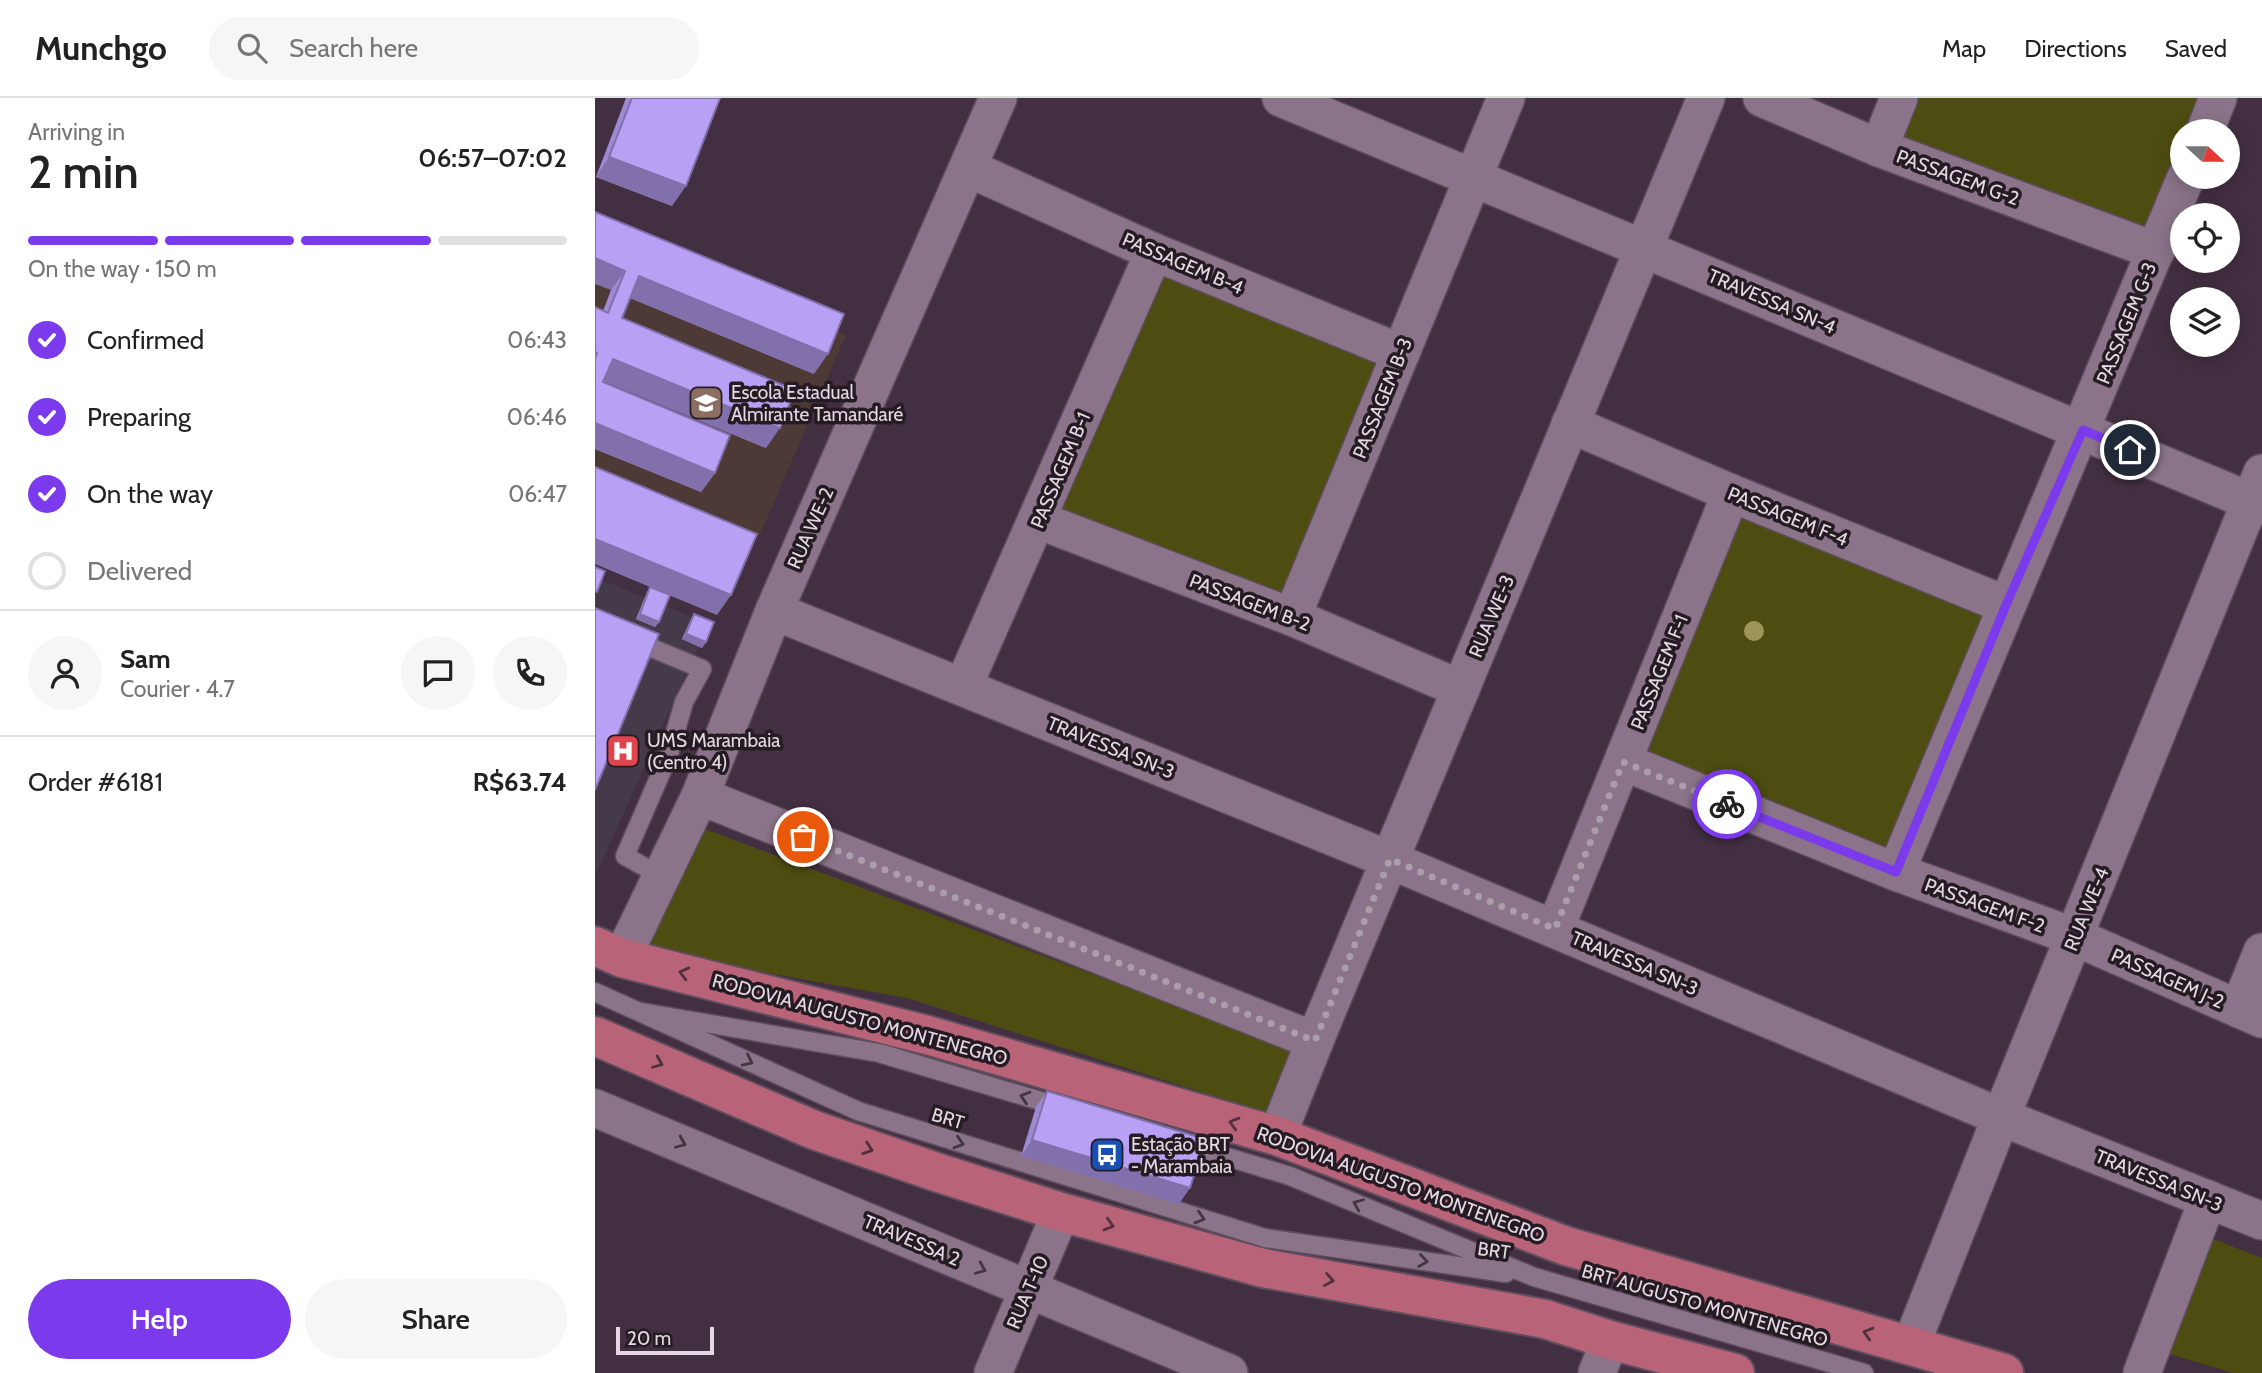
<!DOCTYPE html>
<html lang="en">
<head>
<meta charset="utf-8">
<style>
  body { margin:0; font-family:Cabin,sans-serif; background:#f6f6f6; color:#222; height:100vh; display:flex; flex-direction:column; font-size:26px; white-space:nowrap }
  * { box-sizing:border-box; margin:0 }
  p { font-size:23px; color:#767676 }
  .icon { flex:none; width:38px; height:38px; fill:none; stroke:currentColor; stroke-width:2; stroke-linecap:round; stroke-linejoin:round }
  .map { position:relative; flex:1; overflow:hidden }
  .sheet { display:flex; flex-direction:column; background:#fff; width:595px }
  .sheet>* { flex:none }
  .needle { width:46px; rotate:111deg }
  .fabs { position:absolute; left:1575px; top:21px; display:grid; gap:14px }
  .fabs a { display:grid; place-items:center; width:70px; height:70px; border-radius:50%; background:#fff; box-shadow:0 4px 18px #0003; font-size:35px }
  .scale { position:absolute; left:21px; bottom:18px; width:98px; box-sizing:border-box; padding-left:7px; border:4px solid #e5d8e4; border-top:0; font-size:19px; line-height:24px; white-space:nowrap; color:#e5d8e4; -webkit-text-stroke:5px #241b23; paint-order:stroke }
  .pin { position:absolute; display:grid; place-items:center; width:60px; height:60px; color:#fff; margin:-30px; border:4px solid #fff; border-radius:50%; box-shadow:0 2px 7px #0007 }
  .courier { position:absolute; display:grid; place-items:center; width:70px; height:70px; margin:-35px; border:5px solid #7c3aed; border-radius:50%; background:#fff; color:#222; box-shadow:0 2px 9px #0007 }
  .summary em { font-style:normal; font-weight:600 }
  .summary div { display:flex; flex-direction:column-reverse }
  .summary { display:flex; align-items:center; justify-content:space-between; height:119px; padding:0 28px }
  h1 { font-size:46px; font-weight:600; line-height:52px }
  .bar { display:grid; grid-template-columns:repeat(4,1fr); gap:10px 7px; align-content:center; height:84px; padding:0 28px }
  .bar i { height:9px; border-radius:5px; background:#e0e0e0 }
  .bar .current { background:#7c3aed }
  .bar p { grid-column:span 4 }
  .line { display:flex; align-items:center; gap:18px; padding:0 28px; border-top:2px solid #e0e0e0 }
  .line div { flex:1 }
  .round { display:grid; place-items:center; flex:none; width:74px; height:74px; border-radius:37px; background:#f6f6f6 }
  ol { padding:0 28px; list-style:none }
  li { display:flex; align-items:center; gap:21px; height:77px }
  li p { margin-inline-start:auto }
  li .icon { padding:7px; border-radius:50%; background:#7c3aed; color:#fff; stroke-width:4 }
  li:last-child { color:#767676 }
  li i { width:38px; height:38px; border:4px solid #e0e0e0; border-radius:50% }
  .primary-button { display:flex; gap:14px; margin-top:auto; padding:14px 28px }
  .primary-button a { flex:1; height:80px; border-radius:42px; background:#7c3aed; color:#fff; font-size:28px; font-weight:600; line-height:80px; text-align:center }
  .primary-button a+a { background:#f6f6f6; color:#222 }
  header { display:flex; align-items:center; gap:42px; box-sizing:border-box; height:98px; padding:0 35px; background:#fff; border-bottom:2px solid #e0e0e0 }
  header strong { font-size:33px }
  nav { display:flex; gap:38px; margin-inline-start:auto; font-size:24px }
  .search { width:490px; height:63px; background:#f6f6f6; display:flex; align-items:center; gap:18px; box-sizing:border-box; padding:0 24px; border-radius:38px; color:#767676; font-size:26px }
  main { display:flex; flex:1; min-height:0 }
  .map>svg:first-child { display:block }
  .education { fill:#4d3935 }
  .medical { fill:#453a49 }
  .green { fill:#4d4d11 }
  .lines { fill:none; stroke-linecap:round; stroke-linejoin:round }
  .lane-casing { stroke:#5e4d5d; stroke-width:21 }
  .street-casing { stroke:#5e4d5d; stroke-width:40 }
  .primary-casing { stroke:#5e4d5d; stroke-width:42 }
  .lane { stroke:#8b7489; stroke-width:18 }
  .street { stroke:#8b7489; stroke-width:37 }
  .primary { stroke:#b96379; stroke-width:38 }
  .tree { fill:#9e9659 }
  .wall { fill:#9e8ad2 }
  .shaded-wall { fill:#8170ab }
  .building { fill:#b8a0f4; stroke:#8170ab; stroke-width:2 }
  .oneway { stroke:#51313d }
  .oneway2 { stroke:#433642 }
  .done { stroke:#ac9dab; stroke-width:7; stroke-dasharray:0 12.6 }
  .route { stroke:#7c3aed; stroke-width:9 }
  .labels { text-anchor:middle; stroke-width:7; stroke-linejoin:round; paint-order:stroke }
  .street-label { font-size:19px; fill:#e5d8e4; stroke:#241b23 }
  .poi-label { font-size:19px; fill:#e5d8e4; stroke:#241b23; text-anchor:start }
</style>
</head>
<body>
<header>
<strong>Munchgo</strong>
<div class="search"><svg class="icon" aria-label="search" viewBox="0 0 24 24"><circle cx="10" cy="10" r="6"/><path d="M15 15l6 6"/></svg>Search here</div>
<nav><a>Map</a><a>Directions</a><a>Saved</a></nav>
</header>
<main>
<section class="sheet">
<div class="summary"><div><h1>2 min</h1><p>Arriving in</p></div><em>06:57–07:02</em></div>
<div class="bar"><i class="current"></i><i class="current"></i><i class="current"></i><i></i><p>On the way · 150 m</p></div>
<ol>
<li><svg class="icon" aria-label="check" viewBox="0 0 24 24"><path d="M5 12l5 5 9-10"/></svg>Confirmed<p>06:43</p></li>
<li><svg class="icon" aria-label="check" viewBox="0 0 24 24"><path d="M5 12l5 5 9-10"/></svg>Preparing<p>06:46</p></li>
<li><svg class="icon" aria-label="check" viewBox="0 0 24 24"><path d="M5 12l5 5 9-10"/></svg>On the way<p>06:47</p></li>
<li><i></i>Delivered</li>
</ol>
<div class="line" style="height:126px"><a class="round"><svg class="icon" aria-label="person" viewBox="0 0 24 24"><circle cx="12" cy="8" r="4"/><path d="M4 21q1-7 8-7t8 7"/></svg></a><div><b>Sam</b><p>Courier · 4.7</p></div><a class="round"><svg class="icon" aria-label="chat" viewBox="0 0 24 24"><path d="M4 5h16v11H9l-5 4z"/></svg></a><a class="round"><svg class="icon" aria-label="phone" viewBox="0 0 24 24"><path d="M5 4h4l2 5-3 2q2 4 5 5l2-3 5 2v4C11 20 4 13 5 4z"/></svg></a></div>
<div class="line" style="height:91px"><div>Order #6181</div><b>R$63.74</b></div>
<div class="primary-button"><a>Help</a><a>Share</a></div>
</section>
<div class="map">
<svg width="1667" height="1275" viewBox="0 0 1667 1275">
  <rect width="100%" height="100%" fill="#432f42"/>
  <path class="education" d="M0,132L251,237L164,439L0,373Z"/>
  <path class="medical" d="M0,479L113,526L0,779Z"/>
  <g class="green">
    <path d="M1304,0H1623L1610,33H1587V79L1561,153L1284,50Z"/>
    <path d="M559,154L806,255L697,519L443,422Z"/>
    <path d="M1136,395L1411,507L1301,774L1029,664Z"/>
    <path d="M102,728L699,952L675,1016L312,900L88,860L50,846Z"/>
    <path d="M1605,1136L1667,1160V1275H1638L1564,1253Z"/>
  </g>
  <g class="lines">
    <defs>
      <g id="lane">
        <path d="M0,526L107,571L89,604L73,659L30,758L66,778"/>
        <path d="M0,894L263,1013L670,1140L911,1175"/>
        <path d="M46,914L284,955L469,1010"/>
        <path d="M586,1045L695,1078L939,1179L1269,1275"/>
      </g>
      <g id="street">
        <path d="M686,0L1667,408"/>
        <path d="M1167,0L1284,50L1561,153"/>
        <path d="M1610,33L1623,0"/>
        <path d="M1284,50L1304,0"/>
        <path d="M373,70L559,154L806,255"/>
        <path d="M975,326L1136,395L1411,507"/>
        <path d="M443,422L697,519L866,591"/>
        <path d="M179,513L795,762L1406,1019L1667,1123"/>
        <path d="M697,519L911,0"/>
        <path d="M368,589L559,154"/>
        <path d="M1029,664L1301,774L1480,839L1667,921"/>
        <path d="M105,698L720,943"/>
        <path d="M1301,774C1397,542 1496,311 1591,79"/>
        <path d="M960,831L1136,395"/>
        <path d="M27,860L105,698L179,513L403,0"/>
        <path d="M1644,911L1667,854"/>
        <path d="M0,1010L634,1275"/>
        <path d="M682,1038L725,930L1111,0"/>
        <path d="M1316,1247L1406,1019L1667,375"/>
        <path d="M398,1275L466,1114"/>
        <path d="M1002,1275L1015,1242"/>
        <path d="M1547,1275L1613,1101"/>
      </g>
      <g id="primary">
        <path d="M0,848L27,860L332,937L682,1038L971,1148L1409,1275"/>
        <path d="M0,938L219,1032L344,1075L466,1114L668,1170L950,1221L1015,1242L1140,1275"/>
      </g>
    </defs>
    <use href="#lane" class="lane-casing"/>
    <use href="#street" class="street-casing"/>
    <use href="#primary" class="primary-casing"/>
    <use href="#lane" class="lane"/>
    <use href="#street" class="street"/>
    <use href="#primary" class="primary"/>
  </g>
  <circle class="tree" cx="1159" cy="533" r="10"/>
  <g class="wall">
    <path d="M31,0H125L77,108L1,79Z"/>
    <path d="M0,114L219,276L35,200L27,220L171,350L9,283L120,375L106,394L0,351V209L8,213L16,192Z"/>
    <path d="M0,466L122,517L75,497L64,524L60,529L41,521L52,494L55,489Z"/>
    <path d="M99,516L111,544L107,550L87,541L96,521Z"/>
    <path d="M452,993L584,1106L426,1058L441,1009Z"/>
  </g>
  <g class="shaded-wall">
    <path d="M14,59L91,88L77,108L1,79Z"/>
    <path d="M0,160L30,173L16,192L0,186Z"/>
    <path d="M44,178L233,256L219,276L30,198Z"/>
    <path d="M18,261L185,330L171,350L4,281Z"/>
    <path d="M0,325L120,375L106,394L0,351Z"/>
    <path d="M0,441L136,497L122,517L0,466Z"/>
    <path d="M45,516L64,524L60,529L41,521Z"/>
    <path d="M91,536L111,544L107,550L87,541Z"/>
    <path d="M437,1042L595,1090L584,1106L426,1058Z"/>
  </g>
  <g class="building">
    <path d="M37,0H125L91,88L14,59Z"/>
    <path d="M0,114L249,216L233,256L44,178L27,220L200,292L185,330L18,261L8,284L135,337L120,375L0,325V260L2,255L0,254V209L13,215L30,173L0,160Z"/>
    <path d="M0,369L162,436L136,497L0,441Z"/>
    <path d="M0,469L10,473L2,494L0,493Z"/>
    <path d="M55,489L75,497L64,524L45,516Z"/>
    <path d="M0,510L64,536L0,692Z"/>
    <path d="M99,516L119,524L111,544L91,536Z"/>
    <path d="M452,993L610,1041L595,1090L437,1042Z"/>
  </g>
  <defs><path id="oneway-chevron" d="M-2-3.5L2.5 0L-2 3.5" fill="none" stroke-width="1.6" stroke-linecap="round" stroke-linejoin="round" transform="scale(1.75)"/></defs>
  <g class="oneway">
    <use href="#oneway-chevron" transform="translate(89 875) rotate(-166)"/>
    <use href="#oneway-chevron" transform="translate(63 965) rotate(23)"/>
    <use href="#oneway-chevron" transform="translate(639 1025) rotate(-164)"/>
    <use href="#oneway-chevron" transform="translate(273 1051) rotate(19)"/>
    <use href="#oneway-chevron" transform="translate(514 1127) rotate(16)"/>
    <use href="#oneway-chevron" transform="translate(734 1182) rotate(10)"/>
    <use href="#oneway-chevron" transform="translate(1273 1235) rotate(-164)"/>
  </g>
  <g class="oneway2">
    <use href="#oneway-chevron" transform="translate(153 963) rotate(25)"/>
    <use href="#oneway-chevron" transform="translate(430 999) rotate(-163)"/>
    <use href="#oneway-chevron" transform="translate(86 1045) rotate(23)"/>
    <use href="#oneway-chevron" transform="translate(364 1045) rotate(17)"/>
    <use href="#oneway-chevron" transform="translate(763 1106) rotate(-157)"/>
    <use href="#oneway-chevron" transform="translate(605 1120) rotate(17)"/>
    <use href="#oneway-chevron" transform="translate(828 1163) rotate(8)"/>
    <use href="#oneway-chevron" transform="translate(386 1171) rotate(23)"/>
  </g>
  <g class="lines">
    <path class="done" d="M208,739L720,943L795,761L960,831L1028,664L1132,706"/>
    <path class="route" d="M1132,706L1301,774L1411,507L1488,332L1535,352"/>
  </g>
  <defs>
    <symbol id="school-square" viewBox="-11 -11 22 22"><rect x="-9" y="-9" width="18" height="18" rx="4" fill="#8d6e63" stroke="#241b23"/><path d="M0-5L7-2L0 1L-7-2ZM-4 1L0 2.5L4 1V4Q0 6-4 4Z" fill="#fff"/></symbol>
    <symbol id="hospital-square" viewBox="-11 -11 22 22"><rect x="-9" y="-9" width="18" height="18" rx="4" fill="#e0444e" stroke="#241b23"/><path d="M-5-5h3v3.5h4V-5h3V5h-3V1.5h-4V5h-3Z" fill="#fff"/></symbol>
    <symbol id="bus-square" viewBox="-11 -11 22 22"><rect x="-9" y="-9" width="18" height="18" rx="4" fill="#1a4fb4" stroke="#241b23"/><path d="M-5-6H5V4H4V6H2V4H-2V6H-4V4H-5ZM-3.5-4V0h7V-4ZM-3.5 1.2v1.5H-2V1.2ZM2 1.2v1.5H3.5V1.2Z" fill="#fff"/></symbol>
  </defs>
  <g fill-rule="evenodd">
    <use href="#school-square" x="92" y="286" width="38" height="38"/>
    <use href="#hospital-square" x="9" y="634" width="38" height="38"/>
    <use href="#bus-square" x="493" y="1038" width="38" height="38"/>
  </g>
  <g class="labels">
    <g class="street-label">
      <text transform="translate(1363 79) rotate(20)" y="7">PASSAGEM G-2</text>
      <text transform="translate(588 165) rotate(23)" y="7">PASSAGEM B-4</text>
      <text transform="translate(1177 203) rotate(23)" y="7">TRAVESSA SN-4</text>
      <text transform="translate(1531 225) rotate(-68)" y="7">PASSAGEM G-3</text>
      <text transform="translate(787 300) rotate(-68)" y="7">PASSAGEM B-3</text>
      <text transform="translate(465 372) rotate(-67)" y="7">PASSAGEM B-1</text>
      <text transform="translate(1193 418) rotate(22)" y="7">PASSAGEM F-4</text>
      <text transform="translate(215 430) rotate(-66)" y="7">RUA WE-2</text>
      <text transform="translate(655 504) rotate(21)" y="7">PASSAGEM B-2</text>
      <text transform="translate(896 518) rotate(-67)" y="7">RUA WE-3</text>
      <text transform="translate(1064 574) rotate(-68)" y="7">PASSAGEM F-1</text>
      <text transform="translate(516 649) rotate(22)" y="7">TRAVESSA SN-3</text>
      <text transform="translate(1390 807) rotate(20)" y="7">PASSAGEM F-2</text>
      <text transform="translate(1491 811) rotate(-68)" y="7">RUA WE-4</text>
      <text transform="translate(1040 865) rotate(23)" y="7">TRAVESSA SN-3</text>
      <text transform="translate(1573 880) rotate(24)" y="7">PASSAGEM J-2</text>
      <text transform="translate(265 921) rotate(15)" y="7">RODOVIA AUGUSTO MONTENEGRO</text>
      <text transform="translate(353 1020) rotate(17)" y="7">BRT</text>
      <text transform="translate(1564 1082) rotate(22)" y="7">TRAVESSA SN-3</text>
      <text transform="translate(806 1086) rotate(20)" y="7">RODOVIA AUGUSTO MONTENEGRO</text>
      <text transform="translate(317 1142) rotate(23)" y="7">TRAVESSA 2</text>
      <text transform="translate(899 1152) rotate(8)" y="7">BRT</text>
      <text transform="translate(432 1194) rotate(-67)" y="7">RUA T-10</text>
      <text transform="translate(1110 1207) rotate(16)" y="7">BRT AUGUSTO MONTENEGRO</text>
    </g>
    <g class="poi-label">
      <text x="136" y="301">Escola Estadual<tspan x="136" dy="22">Almirante Tamandaré</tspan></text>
      <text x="52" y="649">UMS Marambaia<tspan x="52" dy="22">(Centro 4)</tspan></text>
      <text x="536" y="1053">Estação BRT<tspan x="536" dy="22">- Marambaia</tspan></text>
    </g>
  </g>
</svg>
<div class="fabs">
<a><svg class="needle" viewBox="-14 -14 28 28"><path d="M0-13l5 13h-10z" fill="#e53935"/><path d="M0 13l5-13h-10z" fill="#767676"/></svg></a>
<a><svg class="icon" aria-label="locate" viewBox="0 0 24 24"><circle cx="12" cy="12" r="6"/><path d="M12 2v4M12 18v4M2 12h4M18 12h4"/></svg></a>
<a><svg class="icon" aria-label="layers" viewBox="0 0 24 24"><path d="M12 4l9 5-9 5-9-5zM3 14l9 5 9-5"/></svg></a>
</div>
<div class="scale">20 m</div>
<div class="pin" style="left:208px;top:739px;background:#ea580c"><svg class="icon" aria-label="bag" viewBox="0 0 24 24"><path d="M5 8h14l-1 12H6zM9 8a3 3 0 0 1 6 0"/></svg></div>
<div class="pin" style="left:1535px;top:352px;background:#1f2937"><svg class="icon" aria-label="home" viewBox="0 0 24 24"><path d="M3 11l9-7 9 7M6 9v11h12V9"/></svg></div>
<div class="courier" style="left:1132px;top:706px"><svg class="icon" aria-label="bike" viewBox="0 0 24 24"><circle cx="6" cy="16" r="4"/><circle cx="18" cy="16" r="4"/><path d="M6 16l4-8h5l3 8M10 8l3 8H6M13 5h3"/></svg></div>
</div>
</main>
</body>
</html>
